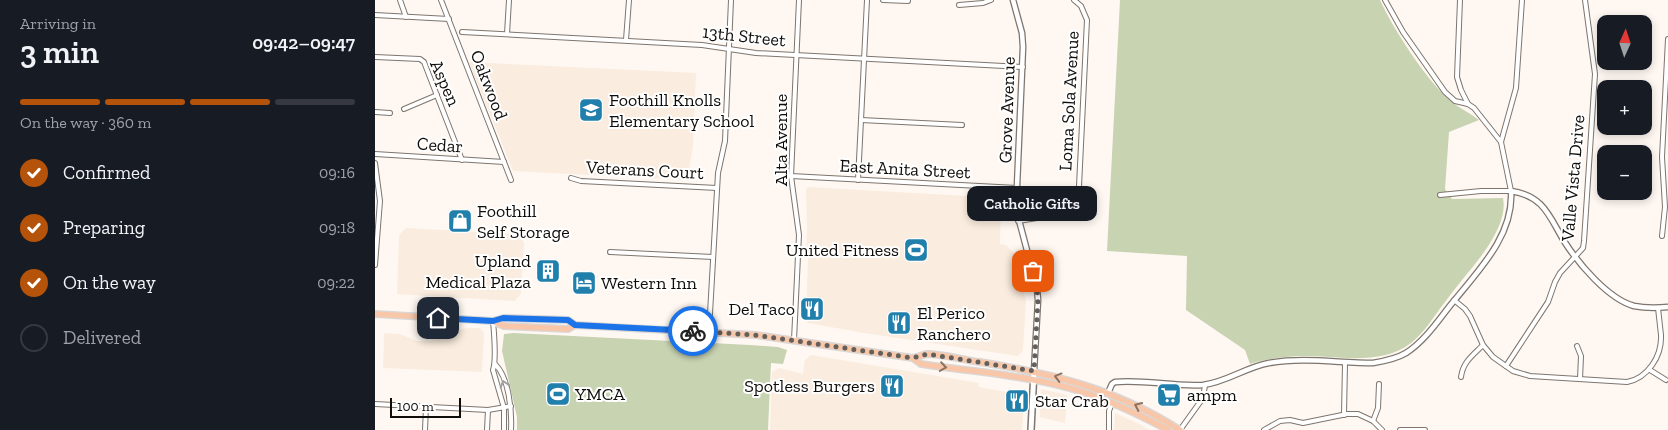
<!DOCTYPE html>
<html lang="en">
<head>
<meta charset="utf-8">
<style>
  body { margin:0; font-family:"Zilla Slab",serif; background:#242831; color:#f1f3f6; height:100vh; display:flex; flex-direction:column; font-size:19px; white-space:nowrap }
  * { box-sizing:border-box; margin:0 }
  p { font-size:16px; color:#9ea1a6 }
  .icon { flex:none; width:28px; height:28px; fill:none; stroke:currentColor; stroke-width:2; stroke-linecap:round; stroke-linejoin:round }
  .map { position:relative; flex:1; overflow:hidden }
  .side { display:flex; flex-direction:column; background:#171b24; width:375px }
  .side>* { flex:none }
  .needle { width:32px; rotate:3deg }
  .buttons { position:absolute; left:1222px; top:15px; display:grid; gap:10px }
  .buttons a { display:grid; place-items:center; width:55px; height:55px; border-radius:10px; background:#171b24; box-shadow:0 2px 8px #0003; font-size:25px }
  .scale { position:absolute; left:15px; bottom:12px; width:71px; box-sizing:border-box; padding-left:5px; border:2px solid #0f0d0a; border-top:0; font-size:14px; line-height:18px; white-space:nowrap; color:#0f0d0a; -webkit-text-stroke:4px #fff; paint-order:stroke }
  .pin { position:absolute; display:grid; place-items:center; width:42px; height:42px; color:#fff; margin:-21px; border-radius:10px; box-shadow:0 2px 8px #0006 }
  .courier { position:absolute; display:grid; place-items:center; width:50px; height:50px; margin:-25px; border:4px solid #1a73e8; border-radius:50%; background:#fff; color:#222; box-shadow:0 1px 6px #0007 }
  .bubble { position:absolute; height:35px; border-radius:10px; background:#171b24; box-shadow:0 2px 8px #0003; font-size:16px; font-weight:600; line-height:35px; text-align:center }
  .overview em { font-style:normal; font-weight:600 }
  .overview div { display:flex; flex-direction:column-reverse }
  .overview { display:flex; align-items:center; justify-content:space-between; height:85px; padding:0 20px }
  h1 { font-size:32px; font-weight:600; line-height:38px }
  .bar { display:grid; grid-template-columns:repeat(4,1fr); gap:8px 5px; align-content:center; height:60px; padding:0 20px }
  .bar i { height:6px; border-radius:4px; background:#363941 }
  .bar .on { background:#b45309 }
  .bar p { grid-column:span 4 }
  ol { padding:0 20px; list-style:none }
  li { display:flex; align-items:center; gap:15px; height:55px }
  li p { margin-inline-start:auto }
  li .icon { padding:5px; border-radius:50%; background:#b45309; color:#fff; stroke-width:4 }
  li:last-child { color:#9ea1a6 }
  li i { width:28px; height:28px; border:2px solid #363941; border-radius:50% }
  main { display:flex; flex:1; min-height:0 }
  .map>svg:first-child { display:block }
  .built { fill:#faecde }
  .green { fill:#c8d3b2 }
  .lines { fill:none; stroke-linecap:round; stroke-linejoin:round }
  .minor-casing { stroke:#7d756e; stroke-width:6 }
  .tertiary-casing { stroke:#7d756e; stroke-width:7 }
  .secondary-casing { stroke:#7d756e; stroke-width:8 }
  .primary-casing { stroke:#d9d8d8; stroke-width:8 }
  .minor { stroke:#fff; stroke-width:4 }
  .tertiary { stroke:#fff; stroke-width:4.5 }
  .secondary { stroke:#fff; stroke-width:5 }
  .primary { stroke:#f8c7a9; stroke-width:5.5 }
  .oneway { stroke:#8f7361 }
  .oneway2 { stroke:#9f9e9d }
  .done { stroke:#635f5b; stroke-width:5; stroke-dasharray:0 9 }
  .route { stroke:#1a73e8; stroke-width:6 }
  .labels { text-anchor:middle; stroke-width:4; stroke-linejoin:round; paint-order:stroke }
  .street-label { font-size:18px; fill:#0f0d0a; stroke:#fff }
  .poi-label { font-size:18px; fill:#0f0d0a; stroke:#fff; text-anchor:start }
</style>
</head>
<body>
<main>
<section class="side">
<div class="overview"><div><h1>3 min</h1><p>Arriving in</p></div><em>09:42–09:47</em></div>
<div class="bar"><i class="on"></i><i class="on"></i><i class="on"></i><i></i><p>On the way · 360 m</p></div>
<ol>
<li><svg class="icon" aria-label="check" viewBox="0 0 24 24"><path d="M5 12l5 5 9-10"/></svg>Confirmed<p>09:16</p></li>
<li><svg class="icon" aria-label="check" viewBox="0 0 24 24"><path d="M5 12l5 5 9-10"/></svg>Preparing<p>09:18</p></li>
<li><svg class="icon" aria-label="check" viewBox="0 0 24 24"><path d="M5 12l5 5 9-10"/></svg>On the way<p>09:22</p></li>
<li><i></i>Delivered</li>
</ol>
</section>
<div class="map">
<svg width="1293" height="430" viewBox="0 0 1293 430">
  <rect width="100%" height="100%" fill="#fff8f2"/>
  <g class="built">
    <path d="M94,62L321,73L318,147L312,180L138,171Z"/>
    <path d="M433,187L626,198L625,244L631,245L640,254L651,301L648,350L643,356L489,333L433,323L431,320L433,258L431,257L432,228L431,189Z"/>
    <path d="M31,228L140,234L146,237L149,243L146,293L140,301L22,294L24,235Z"/>
    <path d="M93,328H105L109,333L107,372L8,368L9,333L25,334L42,341H55L62,339L70,333Z"/>
    <path d="M436,355L604,383L603,387L649,395L647,430H395L397,372L404,368L428,374L430,360Z"/>
    <path d="M666,389L692,395L690,423L665,417Z"/>
    <path d="M740,413L764,424L774,430H739Z"/>
  </g>
  <g class="green">
    <path d="M745,0H1005C1017,27 1053,83 1076,101C1084,108 1095,113 1104,120L1074,132L1070,189L1077,199L1128,198C1133,222 1110,252 1096,269C1087,280 1078,291 1070,302C1059,316 1050,332 1036,343C1005,367 960,355 924,356C907,357 891,359 875,364L870,350L811,310L812,256L732,251Z"/>
    <path d="M139,333L375,345L403,347L412,350L408,364L396,363L393,430H142V417L127,351L129,334Z"/>
  </g>
  <g class="lines">
    <defs>
      <g id="minor">
        <path d="M25,0L31,17"/>
        <path d="M66,0L136,180"/>
        <path d="M508,0L533,1"/>
        <path d="M1010,0L1028,32L1070,92L1080,101L1093,104"/>
        <path d="M1085,0L1082,77L1086,90L1093,104L1099,108L1126,142"/>
        <path d="M584,5L608,3L616,0"/>
        <path d="M0,15L74,19"/>
        <path d="M87,32L327,45L381,53L648,67"/>
        <path d="M132,34L134,0"/>
        <path d="M251,40L254,0"/>
        <path d="M0,57L45,59L49,62L87,160"/>
        <path d="M29,109L62,95"/>
        <path d="M0,112L15,113"/>
        <path d="M486,120L587,125"/>
        <path d="M0,154L129,162"/>
        <path d="M0,163L5,201L0,265"/>
        <path d="M416,176L642,188"/>
        <path d="M196,178L206,181L342,188"/>
        <path d="M483,180L492,0"/>
        <path d="M1065,195L1106,191H1136L1126,142L1141,88L1147,0"/>
        <path d="M643,221L694,213L703,207L712,20L706,6L699,0"/>
        <path d="M1287,236L1290,207L1287,157L1293,39"/>
        <path d="M235,252L338,257"/>
        <path d="M1079,300L1090,309L1095,316L1108,345L1118,357L1138,371L1155,376L1252,382C1273,378 1287,356 1286,335C1285,326 1284,317 1283,308"/>
        <path d="M118,321C119,332 121,361 118,370L129,408V430"/>
        <path d="M334,331L343,173L350,141L356,0"/>
        <path d="M419,340L424,235L416,176L424,0"/>
        <path d="M1202,346L1206,356L1205,379"/>
        <path d="M120,364C134,378 137,410 136,430"/>
        <path d="M1131,366L1173,302L1180,282L1185,273L1208,248L1209,241L1220,74L1210,0"/>
        <path d="M1275,370L1291,380"/>
        <path d="M1086,377C1088,362 1097,356 1108,345"/>
        <path d="M0,404L113,410L136,406"/>
        <path d="M969,415L970,363"/>
        <path d="M998,421L1003,408L1004,384"/>
        <path d="M50,430L51,407"/>
        <path d="M112,430L113,410"/>
        <path d="M734,430V411L737,403"/>
        <path d="M805,430L828,398L830,385"/>
        <path d="M889,430L905,421L915,420L928,423L972,414H983L998,421L1007,430"/>
        <path d="M1025,430H1050"/>
      </g>
      <g id="tertiary">
        <path d="M638,0L647,33L648,47L641,209L662,288L663,300L659,371"/>
        <path d="M733,393L737,384L740,382C769,379 799,387 828,385C852,382 871,367 894,363C928,357 964,363 998,363C1010,361 1021,359 1031,353C1051,340 1064,319 1078,302C1104,270 1139,235 1136,191C1169,196 1174,216 1189,241C1203,263 1233,299 1259,306C1269,308 1282,308 1293,307"/>
      </g>
      <path id="secondary" d="M656,430L659,371"/>
      <g id="primary">
        <path d="M0,314L118,321L129,318L193,320L200,325"/>
        <path d="M118,321L129,326L193,329L200,325L381,335L538,358C542,357 548,355 552,354C568,354 589,360 605,362C680,374 741,389 805,430"/>
        <path d="M538,358L546,364C592,371 639,374 683,385C722,394 758,411 793,430"/>
      </g>
    </defs>
    <use href="#minor" class="minor-casing"/>
    <use href="#tertiary" class="tertiary-casing"/>
    <use href="#secondary" class="secondary-casing"/>
    <use href="#primary" class="primary-casing"/>
    <use href="#minor" class="minor"/>
    <use href="#tertiary" class="tertiary"/>
    <use href="#secondary" class="secondary"/>
    <use href="#primary" class="primary"/>
  </g>
  <defs><path id="oneway-chevron" d="M-2-3.5L2.5 0L-2 3.5" fill="none" stroke-width="1.6" stroke-linecap="round" stroke-linejoin="round" transform="scale(1.25)"/></defs>
  <g class="oneway">
    <use href="#oneway-chevron" transform="translate(568 367) rotate(8)"/>
    <use href="#oneway-chevron" transform="translate(683 377) rotate(-165)"/>
    <use href="#oneway-chevron" transform="translate(763 406) rotate(-155)"/>
  </g>
  <use class="oneway2" href="#oneway-chevron" transform="translate(129 384) rotate(-108)"/>
  <g class="lines">
    <path class="done" d="M318,331L380,335L538,358L552,354L659,371L663,300L662,288L658,271"/>
    <path class="route" d="M63,318L118,321L128,318L193,320L200,325L318,331"/>
  </g>
  <defs>
    <symbol id="school-square" viewBox="-11 -11 22 22"><rect x="-9" y="-9" width="18" height="18" rx="4" fill="#217fab" stroke="#fff"/><path d="M0-5L7-2L0 1L-7-2ZM-4 1L0 2.5L4 1V4Q0 6-4 4Z" fill="#fff"/></symbol>
    <symbol id="shop-square" viewBox="-11 -11 22 22"><rect x="-9" y="-9" width="18" height="18" rx="4" fill="#217fab" stroke="#fff"/><path d="M-5-2.5h2.3a2.7 3.5 0 0 1 5.4 0H5L5.5 6h-11ZM-1.5-2.5h3a1.5 2.3 0 0 0-3 0Z" fill="#fff"/></symbol>
    <symbol id="stadium-square" viewBox="-11 -11 22 22"><rect x="-9" y="-9" width="18" height="18" rx="4" fill="#217fab" stroke="#fff"/><path d="M0-5a6.5 5 0 1 0 0 10a6.5 5 0 1 0 0-10ZM-3.5-1.8h7v3.6h-7Z" fill="#fff"/></symbol>
    <symbol id="building-square" viewBox="-11 -11 22 22"><rect x="-9" y="-9" width="18" height="18" rx="4" fill="#217fab" stroke="#fff"/><path d="M-4-6H4V6H1V3H-1V6H-4ZM-2.5-4.3h1.7v1.8h-1.7ZM.8-4.3h1.7v1.8H.8ZM-2.5-1h1.7V.8h-1.7ZM.8-1h1.7V.8H.8Z" fill="#fff"/></symbol>
    <symbol id="hotel-square" viewBox="-11 -11 22 22"><rect x="-9" y="-9" width="18" height="18" rx="4" fill="#217fab" stroke="#fff"/><path d="M-6-4.5h1.5V1H6V5H4.5V3h-9V5H-6ZM-4 0a1.8 1.8 0 1 1 3.6 0ZM.5 0V-2.5h3Q6-2.5 6 0Z" fill="#fff"/></symbol>
    <symbol id="restaurant-square" viewBox="-11 -11 22 22"><rect x="-9" y="-9" width="18" height="18" rx="4" fill="#217fab" stroke="#fff"/><path d="M-5-6h1v4h1v-4h1v4h1v-4h1v5L-1.5 .5V6h-2V.5L-5-1ZM5-6V6H3V1.5H1.5Q1.5-4 5-6Z" fill="#fff"/></symbol>
    <symbol id="supermarket-square" viewBox="-11 -11 22 22"><rect x="-9" y="-9" width="18" height="18" rx="4" fill="#217fab" stroke="#fff"/><path d="M-6-5.5h2.5l.6 2H6L4.5 2H-2.5L-4.4-4H-6ZM-1.5 3.2a1.3 1.3 0 1 0 .1 0ZM3 3.2a1.3 1.3 0 1 0 .1 0Z" fill="#fff"/></symbol>
  </defs>
  <g fill-rule="evenodd">
    <use href="#school-square" x="202" y="96" width="28" height="28"/>
    <use href="#shop-square" x="71" y="207" width="28" height="28"/>
    <use href="#stadium-square" x="527" y="236" width="28" height="28"/>
    <use href="#building-square" x="159" y="257" width="28" height="28"/>
    <use href="#hotel-square" x="195" y="269" width="28" height="28"/>
    <use href="#restaurant-square" x="423" y="295" width="28" height="28"/>
    <use href="#restaurant-square" x="510" y="309" width="28" height="28"/>
    <use href="#restaurant-square" x="503" y="372" width="28" height="28"/>
    <use href="#stadium-square" x="169" y="380" width="28" height="28"/>
    <use href="#supermarket-square" x="780" y="381" width="28" height="28"/>
    <use href="#restaurant-square" x="628" y="387" width="28" height="28"/>
  </g>
  <g class="labels">
    <g class="street-label">
      <text transform="translate(369 36) rotate(6)" y="6">13th Street</text>
      <text transform="translate(70 83) rotate(66)" y="6">Aspen</text>
      <text transform="translate(114 85) rotate(69)" y="6">Oakwood</text>
      <text transform="translate(694 101) rotate(-87)" y="6">Loma Sola Avenue</text>
      <text transform="translate(632 110) rotate(-88)" y="6">Grove Avenue</text>
      <text transform="translate(406 140) rotate(-90)" y="6">Alta Avenue</text>
      <text transform="translate(65 145) rotate(4)" y="6">Cedar</text>
      <text transform="translate(530 169) rotate(3)" y="6">East Anita Street</text>
      <text transform="translate(270 170) rotate(3)" y="6">Veterans Court</text>
      <text transform="translate(1198 178) rotate(-85)" y="6">Valle Vista Drive</text>
    </g>
    <g class="poi-label">
      <text x="234" y="106">Foothill Knolls<tspan x="234" dy="21">Elementary School</tspan></text>
      <text x="102" y="217">Foothill<tspan x="102" dy="21">Self Storage</tspan></text>
      <text x="524" y="256" text-anchor="end">United Fitness</text>
      <text x="156" y="267" text-anchor="end">Upland<tspan x="156" dy="21">Medical Plaza</tspan></text>
      <text x="226" y="289">Western Inn</text>
      <text x="420" y="315" text-anchor="end">Del Taco</text>
      <text x="542" y="319">El Perico<tspan x="542" dy="21">Ranchero</tspan></text>
      <text x="500" y="392" text-anchor="end">Spotless Burgers</text>
      <text x="200" y="400">YMCA</text>
      <text x="812" y="401">ampm</text>
      <text x="660" y="407">Star Crab</text>
    </g>
  </g>
</svg>
<div class="buttons">
<a><svg class="needle" viewBox="-14 -14 28 28"><path d="M0-13l5 13h-10z" fill="#e53935"/><path d="M0 13l5-13h-10z" fill="#9ea1a6"/></svg></a>
<a>+</a>
<a>−</a>
</div>
<div class="scale">100 m</div>
<div class="pin" style="left:658px;top:271px;background:#ea580c"><svg class="icon" aria-label="bag" viewBox="0 0 24 24"><path d="M5 8h14l-1 12H6zM9 8a3 3 0 0 1 6 0"/></svg></div>
<div class="pin" style="left:63px;top:318px;background:#1f2937"><svg class="icon" aria-label="home" viewBox="0 0 24 24"><path d="M3 11l9-7 9 7M6 9v11h12V9"/></svg></div>
<div class="courier" style="left:318px;top:331px"><svg class="icon" aria-label="bike" viewBox="0 0 24 24"><circle cx="6" cy="16" r="4"/><circle cx="18" cy="16" r="4"/><path d="M6 16l4-8h5l3 8M10 8l3 8H6M13 5h3"/></svg></div>
<div class="bubble" style="left:592px;top:186px;width:130px">Catholic Gifts</div>
</div>
</main>
</body>
</html>
